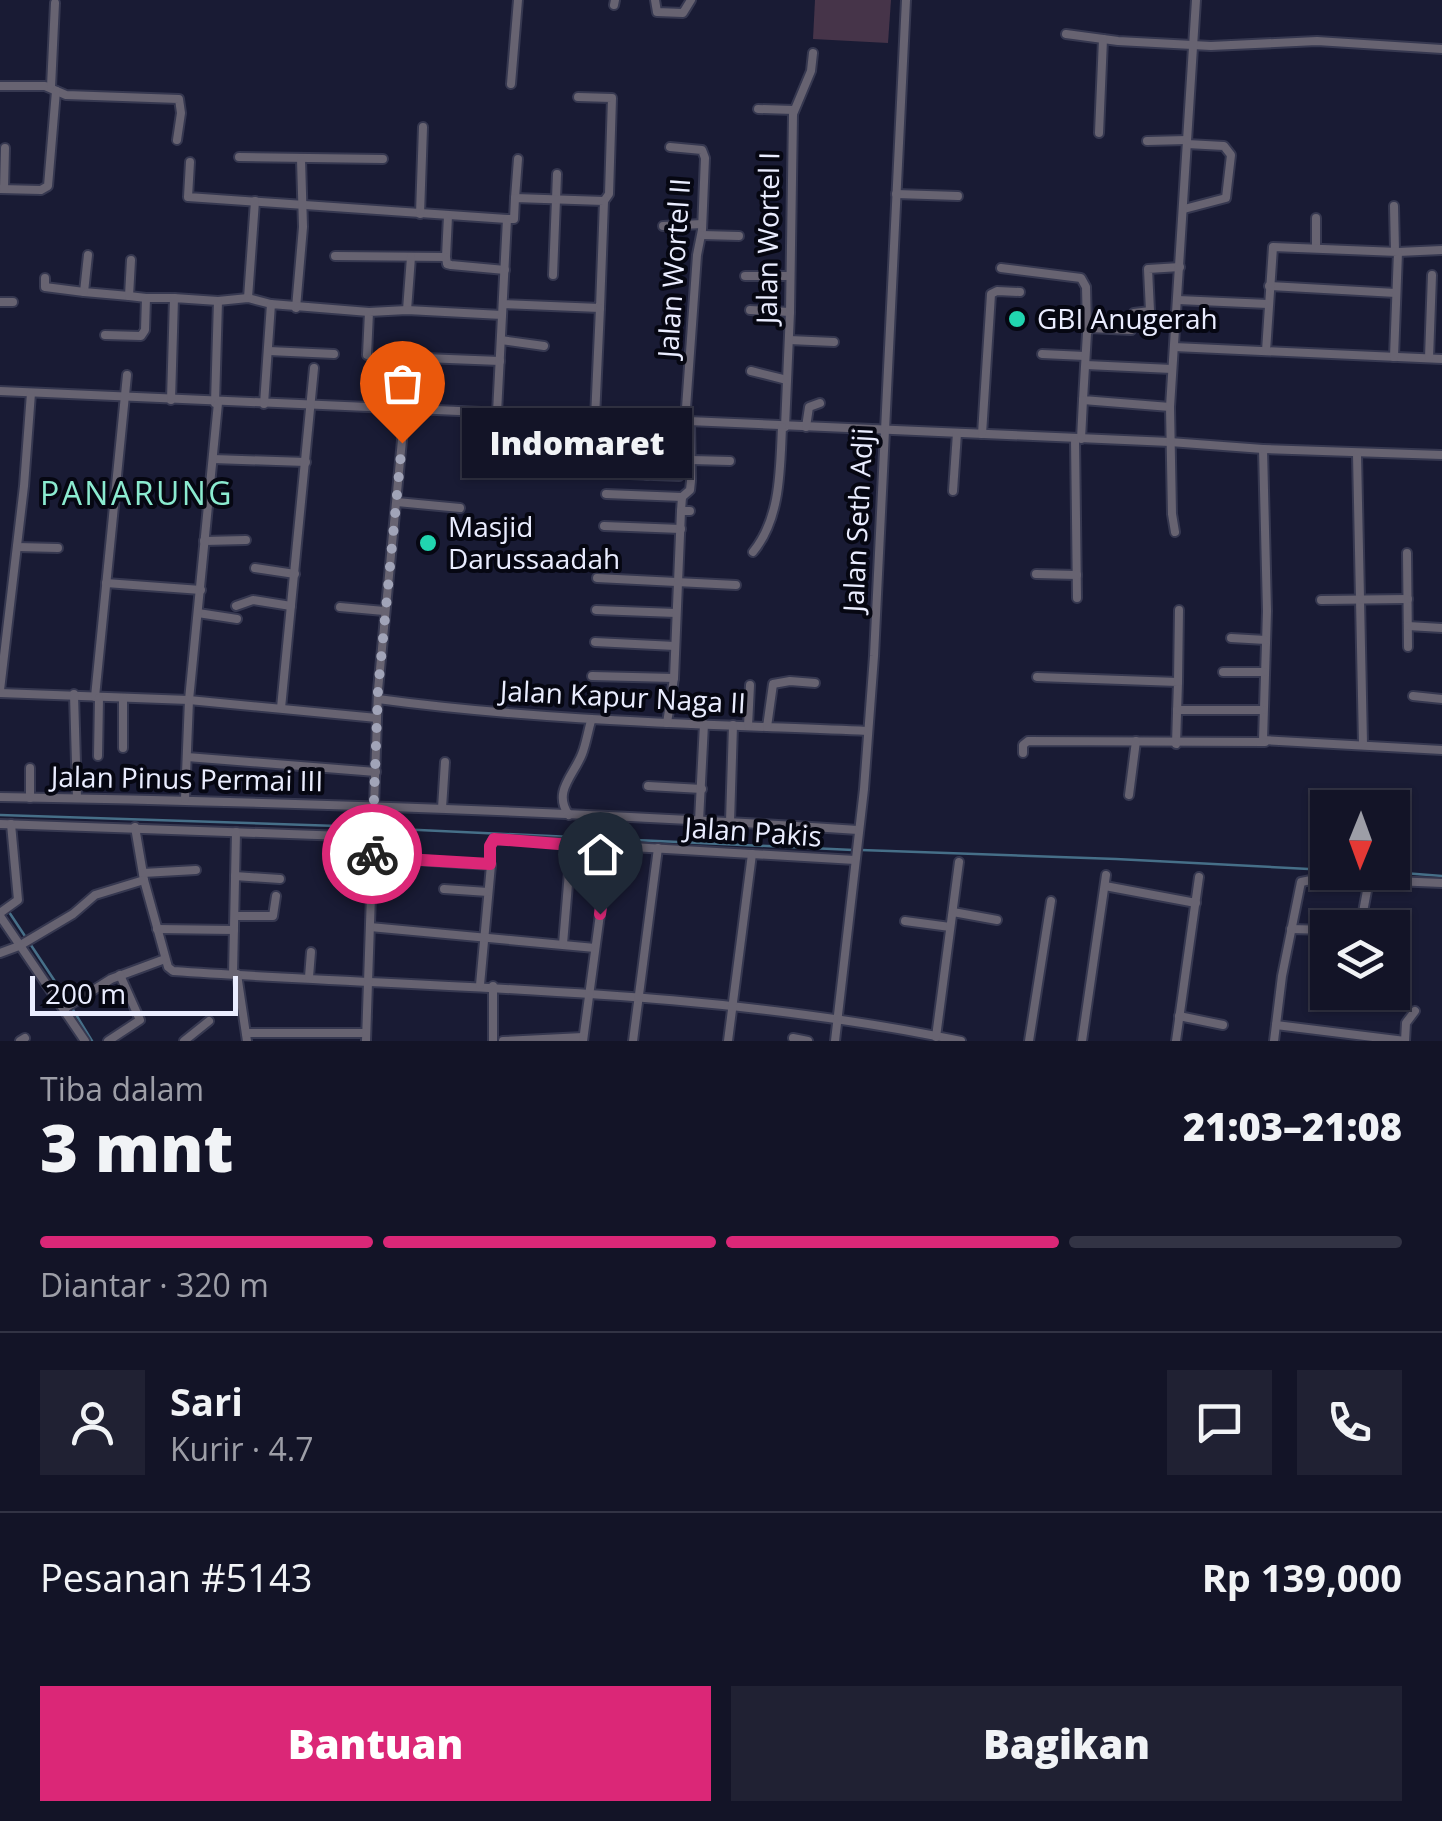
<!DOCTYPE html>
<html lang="id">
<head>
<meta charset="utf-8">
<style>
  body { margin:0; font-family:"Open Sans",sans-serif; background:#202133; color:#f1f3f6; height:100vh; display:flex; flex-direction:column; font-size:38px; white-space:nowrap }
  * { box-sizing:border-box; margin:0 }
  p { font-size:32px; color:#9d9ea7 }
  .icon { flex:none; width:55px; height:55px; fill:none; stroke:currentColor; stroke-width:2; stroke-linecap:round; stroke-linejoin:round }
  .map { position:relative; height:1041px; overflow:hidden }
  .details { display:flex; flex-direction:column; background:#131427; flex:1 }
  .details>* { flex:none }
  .needle { width:65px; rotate:181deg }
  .tools { position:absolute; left:1310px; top:790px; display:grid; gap:20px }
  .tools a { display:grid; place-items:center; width:100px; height:100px; border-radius:0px; background:#131427; box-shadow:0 2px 8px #0004,0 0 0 2px #323344; font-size:50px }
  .scale { position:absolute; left:30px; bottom:25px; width:208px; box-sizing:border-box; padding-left:10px; border:5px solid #eaedff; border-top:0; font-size:28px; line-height:35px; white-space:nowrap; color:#eaedff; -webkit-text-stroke:8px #060712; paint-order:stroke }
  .pin { position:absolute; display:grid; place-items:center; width:85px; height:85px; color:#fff; margin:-102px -42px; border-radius:50% 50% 50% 0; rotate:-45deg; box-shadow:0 0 10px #0007 }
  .pin .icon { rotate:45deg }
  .courier { position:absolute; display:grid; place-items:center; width:100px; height:100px; margin:-50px; border:8px solid #db2777; border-radius:50%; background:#fff; color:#222; box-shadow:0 2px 12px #0007 }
  .bubble { position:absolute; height:70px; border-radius:0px; background:#131427; box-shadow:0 2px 8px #0004,0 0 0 2px #323344; font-size:32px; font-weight:800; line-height:70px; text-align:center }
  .overview em { font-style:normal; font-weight:800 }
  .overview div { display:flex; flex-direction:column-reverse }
  .overview { display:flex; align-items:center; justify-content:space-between; height:170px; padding:0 40px }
  h1 { font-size:65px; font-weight:800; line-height:75px }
  .bar { display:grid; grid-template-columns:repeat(4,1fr); gap:15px 10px; align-content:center; height:120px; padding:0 40px }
  .bar i { height:12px; border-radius:8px; background:#323344 }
  .bar .selected { background:#db2777 }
  .bar p { grid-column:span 4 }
  .line { display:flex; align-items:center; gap:25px; padding:0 40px; border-top:2px solid #323344 }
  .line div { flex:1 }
  .round { display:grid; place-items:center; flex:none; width:105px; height:105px; border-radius:0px; background:#202133 }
  .button { display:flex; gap:20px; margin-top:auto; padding:20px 40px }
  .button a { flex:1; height:115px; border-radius:0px; background:#db2777; color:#fff; font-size:40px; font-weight:800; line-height:115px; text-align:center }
  .button a+a { background:#202133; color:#f1f3f6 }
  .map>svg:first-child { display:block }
  .green { fill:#463449 }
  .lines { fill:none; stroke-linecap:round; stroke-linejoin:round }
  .stream { stroke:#466f88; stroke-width:2.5 }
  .minor-casing { stroke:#363850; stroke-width:12 }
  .minor { stroke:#676371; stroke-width:8 }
  .done { stroke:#a1a4b8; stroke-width:10; stroke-dasharray:0 18 }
  .route { stroke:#db2777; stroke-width:12 }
  .poi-dot { fill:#21d5b0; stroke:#060712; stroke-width:4 }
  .labels { text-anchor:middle; stroke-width:8; stroke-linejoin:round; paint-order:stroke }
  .street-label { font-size:28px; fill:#eaedff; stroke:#060712 }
  .poi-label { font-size:28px; fill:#eaedff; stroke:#060712; text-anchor:start }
  .quarter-label { font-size:32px; letter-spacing:2.5px; fill:#8bebd0; stroke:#060712 }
</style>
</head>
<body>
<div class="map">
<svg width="1442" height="1041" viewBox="0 0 1442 1041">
  <rect width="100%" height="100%" fill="#191b34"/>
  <path class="green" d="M815,0H891L888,43L813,39Z"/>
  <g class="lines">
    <g class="stream">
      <path d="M0,815L368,827"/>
      <path d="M376,828L853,850"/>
      <path d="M861,850L1116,859L1328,870"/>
      <path d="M1391,872L1442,876"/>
      <path d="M9,912L68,1001"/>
      <path d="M72,1008L92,1041"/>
      <path d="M370,1041L371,1016"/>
    </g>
    <defs>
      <g id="minor">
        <path d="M655,0L657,12L683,13L691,0"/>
        <path d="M614,5L615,0"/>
        <path d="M1066,34L1118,41L1211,46L1317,41L1442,49"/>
        <path d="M511,84L518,0"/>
        <path d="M0,86H45L66,95L179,99L181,113L177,140"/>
        <path d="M51,87L55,3"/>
        <path d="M578,97L612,98L609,194L604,201"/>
        <path d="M758,109L794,110"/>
        <path d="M1099,133L1103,39"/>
        <path d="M1147,141L1187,140"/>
        <path d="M670,147L702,150L705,158L702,230L697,255L685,422"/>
        <path d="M239,157L383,159"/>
        <path d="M190,162L188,197L507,219"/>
        <path d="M0,189L41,190L48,186L56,91"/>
        <path d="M4,189L5,148"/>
        <path d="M896,194L958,196"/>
        <path d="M515,198L518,159"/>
        <path d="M1394,206L1395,251"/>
        <path d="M1184,209L1226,198L1231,155L1224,146L1187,144"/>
        <path d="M420,214L423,127"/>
        <path d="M663,226L702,224"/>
        <path d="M702,235L739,236"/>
        <path d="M1316,248V218"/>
        <path d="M1398,252L1442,250"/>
        <path d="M88,255L84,292L129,296"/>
        <path d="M335,256L446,257L448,216"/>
        <path d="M446,257L447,264L451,265L505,270"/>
        <path d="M131,260L129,296L146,298"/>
        <path d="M1001,268L1081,278L1086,287L1087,328"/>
        <path d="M553,275L557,174"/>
        <path d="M745,276H790"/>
        <path d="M45,278V287L84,292"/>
        <path d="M1269,286L1396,293"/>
        <path d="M248,298L255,201"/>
        <path d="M1178,300L1268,304"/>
        <path d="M218,301L248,298L271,304"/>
        <path d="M0,302H13"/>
        <path d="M296,308L303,227L301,159"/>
        <path d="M407,310L411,257"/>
        <path d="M750,310L790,312"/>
        <path d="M105,335L141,336L145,330L146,298H174"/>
        <path d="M501,340L544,346"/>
        <path d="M789,340L834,342"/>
        <path d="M1174,347L1442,359"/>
        <path d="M269,351L334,354"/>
        <path d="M1266,351L1273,247L1398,252L1394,357"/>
        <path d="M1042,354L1085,356"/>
        <path d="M367,355L369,312L407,310L502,315"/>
        <path d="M424,358L500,361"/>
        <path d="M1429,358L1432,275"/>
        <path d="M1086,365L1172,369"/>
        <path d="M751,371L787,380"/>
        <path d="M0,391L1170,442L1263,449L1267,611L1263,740L1442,750"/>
        <path d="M171,400L174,298L218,301L215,403"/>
        <path d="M264,404L271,304L369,312"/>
        <path d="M1170,407L1083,400L1087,333L1090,328L1131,330L1134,313L1150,311L1148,269L1180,267"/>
        <path d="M497,413L507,219H514L515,198L604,201L600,308L503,304"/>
        <path d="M595,418L600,308"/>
        <path d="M785,427L790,312L793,114L811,71L813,53"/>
        <path d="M806,427L809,407L820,403"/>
        <path d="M608,432L648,433"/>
        <path d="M523,433L533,437H555L562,431L564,416"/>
        <path d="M982,434L991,294L997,291L1020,292"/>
        <path d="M1075,439L1077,598"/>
        <path d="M1081,439L1083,400"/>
        <path d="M1263,449L1442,455"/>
        <path d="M1357,454L1363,744"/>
        <path d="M213,459L306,462"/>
        <path d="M691,460L730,461"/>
        <path d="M513,463C515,445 523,433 524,415"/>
        <path d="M605,473L679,476"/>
        <path d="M647,475L649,420"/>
        <path d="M953,491L957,433"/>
        <path d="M606,494L682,497"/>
        <path d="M397,502L460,508"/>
        <path d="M681,511L682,497L690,490L691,481L690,422"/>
        <path d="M604,526L681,529"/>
        <path d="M1175,532L1172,514L1170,407L1196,0"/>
        <path d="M204,541L246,540"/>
        <path d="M17,547L58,548"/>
        <path d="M753,552C781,518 780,469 782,427"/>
        <path d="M1407,553L1408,647"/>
        <path d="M255,568L295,574"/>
        <path d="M1036,574L1077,575"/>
        <path d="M597,578L736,585"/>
        <path d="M106,583L201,590"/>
        <path d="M1321,600L1408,599"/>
        <path d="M236,606L253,600L291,606"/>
        <path d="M340,607L384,611"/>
        <path d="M596,610L676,613"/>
        <path d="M198,613L237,619"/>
        <path d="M1408,626L1442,628"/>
        <path d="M1231,638L1266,640"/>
        <path d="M595,642L675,646"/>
        <path d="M1223,672H1264"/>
        <path d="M592,676L674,678"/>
        <path d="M1037,677L1178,682L1176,744"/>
        <path d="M1178,682L1179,610"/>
        <path d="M0,690L24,486L31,393"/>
        <path d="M0,693L189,700L377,718"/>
        <path d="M74,694L77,798"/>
        <path d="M1413,696L1442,699"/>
        <path d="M95,697L127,375"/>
        <path d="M123,698V748"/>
        <path d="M378,699C540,721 704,724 867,731"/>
        <path d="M281,708L314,368"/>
        <path d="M1177,710H1263"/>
        <path d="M667,723L674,678L681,511H690"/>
        <path d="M748,726L750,685"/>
        <path d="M767,727L773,684L790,681L815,683"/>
        <path d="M1023,753V745L1028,741L1265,742"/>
        <path d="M98,756L99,698"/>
        <path d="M187,757L376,772"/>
        <path d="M30,768V798"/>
        <path d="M648,786L702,789"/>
        <path d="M1129,795L1136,741"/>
        <path d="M0,797C286,802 572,811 858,830"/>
        <path d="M185,799L189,700L218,403"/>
        <path d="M442,808L445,762"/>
        <path d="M569,815C552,792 574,775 582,754C586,744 588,731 591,721"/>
        <path d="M699,821L704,724"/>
        <path d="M730,822L733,725"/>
        <path d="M0,824L373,837"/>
        <path d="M135,827L144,880L168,967L173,971C436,989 702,987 961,1041"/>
        <path d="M372,857L491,865L480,985"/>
        <path d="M490,864V846L494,839L855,860"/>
        <path d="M143,873L196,870"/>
        <path d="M235,876L280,879"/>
        <path d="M1105,886L1196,903"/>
        <path d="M444,889L488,892"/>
        <path d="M953,912L997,920"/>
        <path d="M0,913L18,900L11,824"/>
        <path d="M0,916L85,1041"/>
        <path d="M235,916H273L276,896"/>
        <path d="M905,921L950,927"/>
        <path d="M370,927L595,948"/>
        <path d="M1360,928L1369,880"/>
        <path d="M157,929L234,930"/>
        <path d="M1291,929L1328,930"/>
        <path d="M1392,937L1405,939"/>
        <path d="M563,944L569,872"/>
        <path d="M0,953L19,946L73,914L95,895L144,880"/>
        <path d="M233,974L236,832"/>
        <path d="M237,974L247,1041"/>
        <path d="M309,977L311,952"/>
        <path d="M493,986V1041"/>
        <path d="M65,1008L111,979L165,959"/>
        <path d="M1179,1016L1223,1025"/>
        <path d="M1276,1025L1405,1041"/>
        <path d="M246,1033H366"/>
        <path d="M936,1037L959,862"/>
        <path d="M793,1038L808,1041"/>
        <path d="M20,1041L25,1038"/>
        <path d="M108,1041L140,1020L120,975"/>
        <path d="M184,1041L209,1021"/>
        <path d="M366,1041L378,690L405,409"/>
        <path d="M503,1041L583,1037"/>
        <path d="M583,1041L609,847"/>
        <path d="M633,1041L658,848"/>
        <path d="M728,1041L752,854"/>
        <path d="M835,1041L864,789L874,656L906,0"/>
        <path d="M1029,1041L1051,901"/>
        <path d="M1082,1041L1106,875"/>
        <path d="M1176,1041L1199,877"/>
        <path d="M1274,1041L1282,976L1301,882L1321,878L1442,883"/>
        <path d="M1405,1041L1406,1023L1415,1011"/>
      </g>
    </defs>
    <use href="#minor" class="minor-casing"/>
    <use href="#minor" class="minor"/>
  </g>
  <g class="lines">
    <path class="done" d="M372,854L378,690L402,443"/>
    <path class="route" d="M372,854V857L490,864V846L494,839L609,848L600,914"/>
  </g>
  <g class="poi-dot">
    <circle cx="1017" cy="319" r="10"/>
    <circle cx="428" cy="543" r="10"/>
  </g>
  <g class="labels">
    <g class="street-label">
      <text transform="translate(768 238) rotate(-89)" y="10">Jalan Wortel I</text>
      <text transform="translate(674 268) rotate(-86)" y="10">Jalan Wortel II</text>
      <text transform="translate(858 520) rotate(-87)" y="10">Jalan Seth Adji</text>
      <text transform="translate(623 697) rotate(3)" y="10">Jalan Kapur Naga II</text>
      <text transform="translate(187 779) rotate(1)" y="10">Jalan Pinus Permai III</text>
      <text transform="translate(753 832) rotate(4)" y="10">Jalan Pakis</text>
    </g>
    <g class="poi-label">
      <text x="1037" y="329">GBI Anugerah</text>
      <text x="448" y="537">Masjid<tspan x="448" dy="32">Darussaadah</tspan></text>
    </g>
    <g class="quarter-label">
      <text x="137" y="505">PANARUNG</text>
    </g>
  </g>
</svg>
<div class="tools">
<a><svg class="needle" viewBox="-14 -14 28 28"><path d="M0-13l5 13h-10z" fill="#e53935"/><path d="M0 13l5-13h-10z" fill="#9d9ea7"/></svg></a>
<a><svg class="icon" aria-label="layers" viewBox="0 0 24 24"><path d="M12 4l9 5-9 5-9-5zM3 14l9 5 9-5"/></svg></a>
</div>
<div class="scale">200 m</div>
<div class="pin" style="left:402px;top:443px;background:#ea580c"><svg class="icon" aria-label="bag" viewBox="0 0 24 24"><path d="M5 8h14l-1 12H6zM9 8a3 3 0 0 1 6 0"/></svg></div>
<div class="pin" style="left:600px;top:914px;background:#1f2937"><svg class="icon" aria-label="home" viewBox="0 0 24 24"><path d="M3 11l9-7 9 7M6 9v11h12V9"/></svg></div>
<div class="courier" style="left:372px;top:854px"><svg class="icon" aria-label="bike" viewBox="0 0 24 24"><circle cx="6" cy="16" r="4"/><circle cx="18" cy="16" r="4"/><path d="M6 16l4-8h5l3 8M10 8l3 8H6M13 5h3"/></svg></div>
<div class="bubble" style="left:462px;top:408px;width:230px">Indomaret</div>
</div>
<section class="details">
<div class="overview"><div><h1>3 mnt</h1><p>Tiba dalam</p></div><em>21:03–21:08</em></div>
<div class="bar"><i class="selected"></i><i class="selected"></i><i class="selected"></i><i></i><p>Diantar · 320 m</p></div>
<div class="line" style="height:180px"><a class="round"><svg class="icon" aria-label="person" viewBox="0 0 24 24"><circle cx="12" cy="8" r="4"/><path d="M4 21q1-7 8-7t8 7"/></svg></a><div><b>Sari</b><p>Kurir · 4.7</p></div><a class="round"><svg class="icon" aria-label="chat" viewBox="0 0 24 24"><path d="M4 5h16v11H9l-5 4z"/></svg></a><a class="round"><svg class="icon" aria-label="phone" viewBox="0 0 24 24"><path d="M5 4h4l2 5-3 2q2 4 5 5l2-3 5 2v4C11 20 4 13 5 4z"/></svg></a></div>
<div class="line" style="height:130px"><div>Pesanan #5143</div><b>Rp 139,000</b></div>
<div class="button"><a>Bantuan</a><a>Bagikan</a></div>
</section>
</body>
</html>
